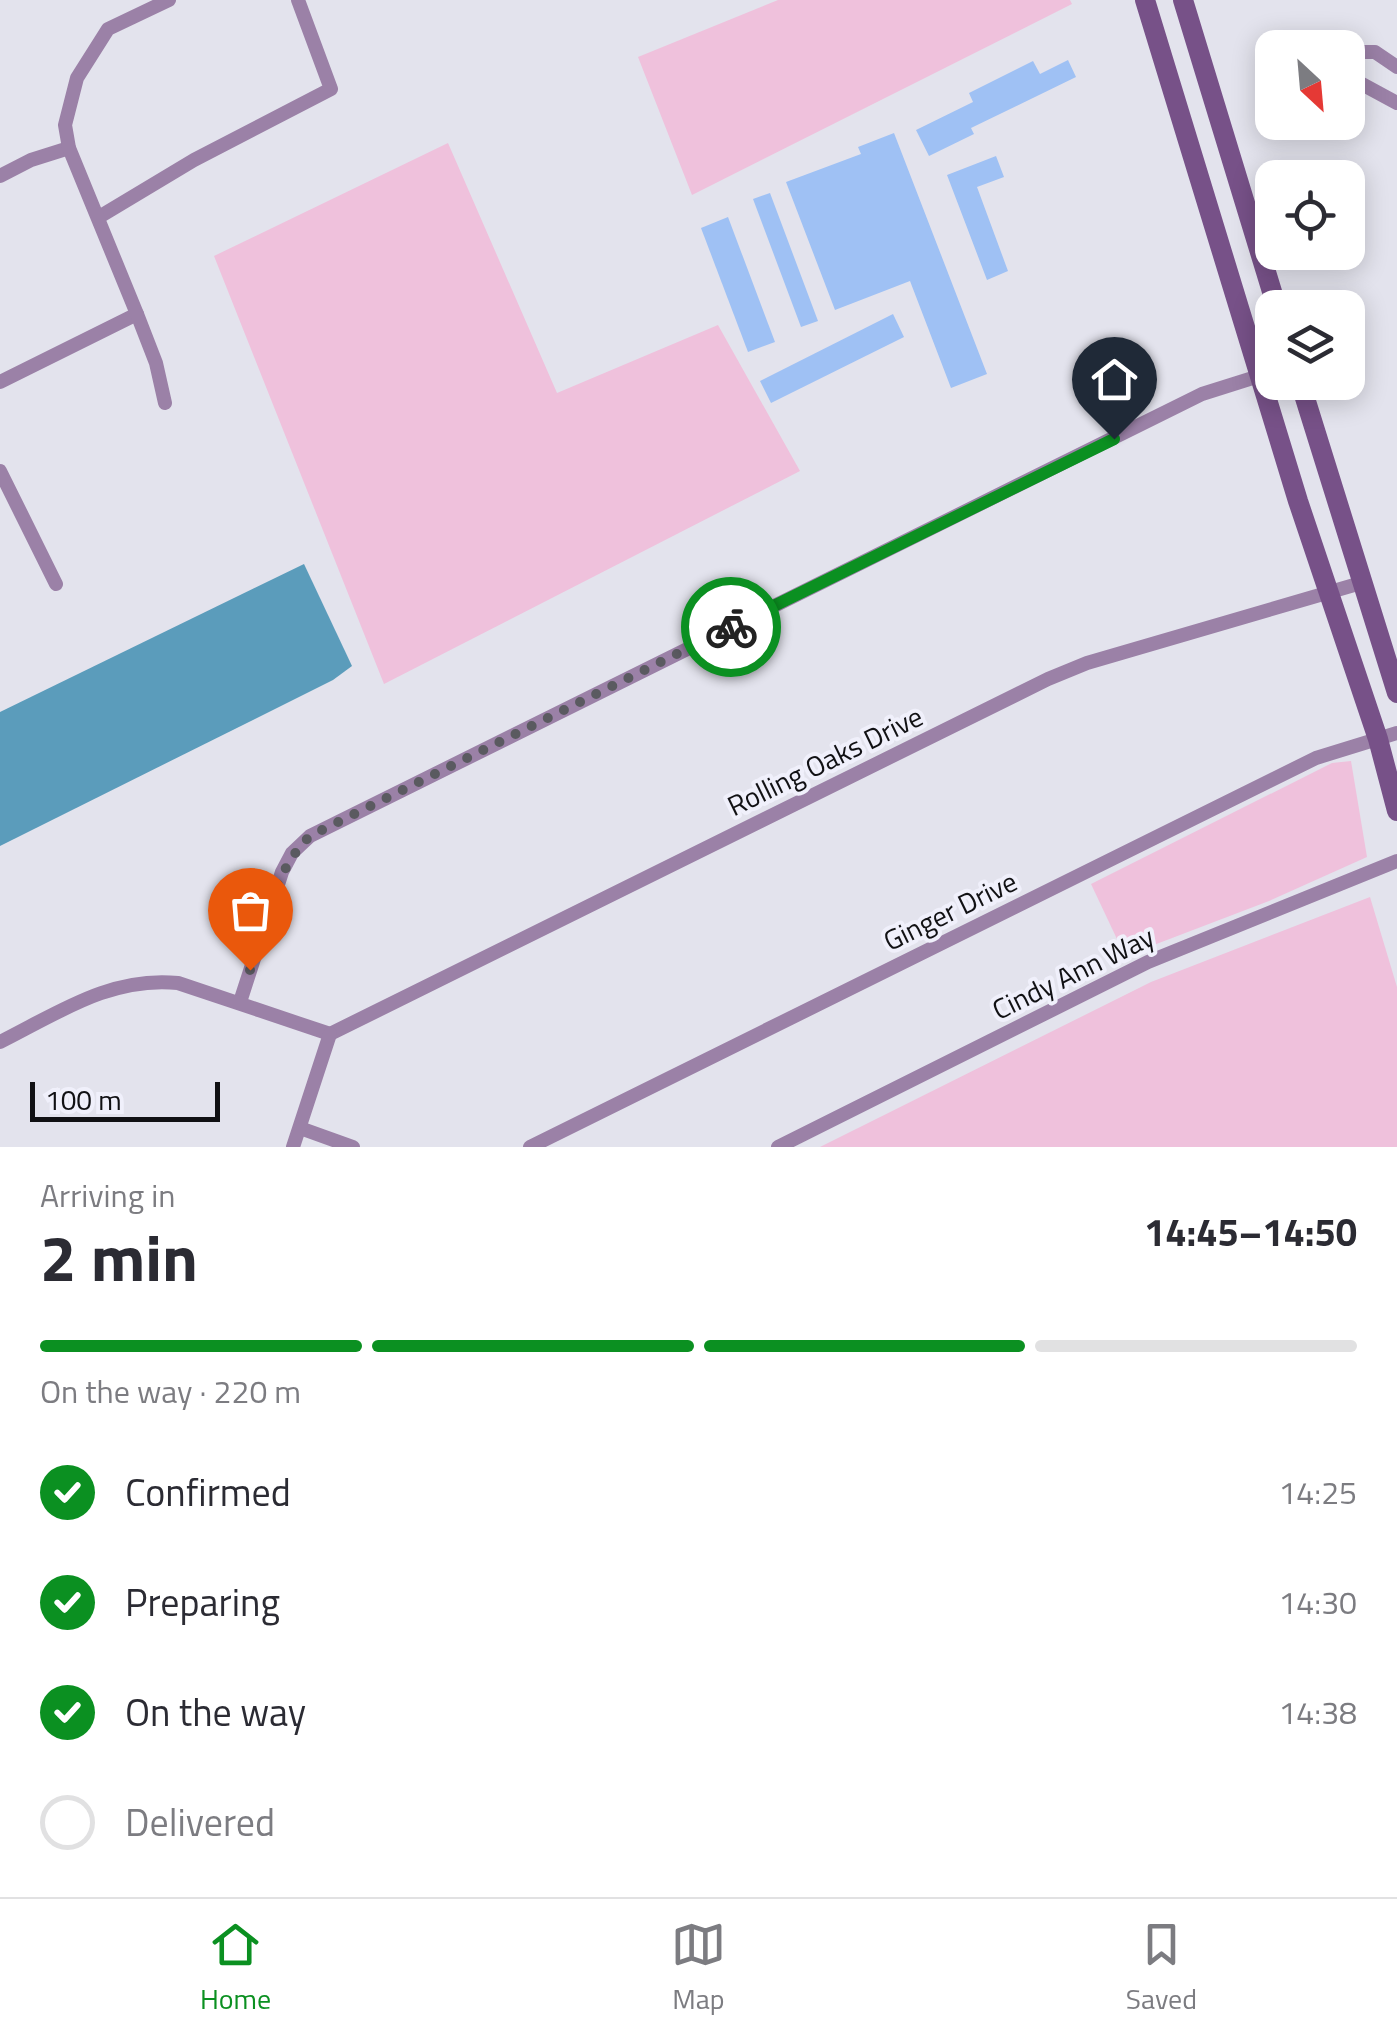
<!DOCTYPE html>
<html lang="en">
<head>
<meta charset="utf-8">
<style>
  body { margin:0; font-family:"Titillium Web",sans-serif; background:#f7f7f7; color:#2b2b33; height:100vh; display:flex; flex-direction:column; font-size:38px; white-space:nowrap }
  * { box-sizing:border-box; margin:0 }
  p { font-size:32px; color:#7c7c81 }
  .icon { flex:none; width:55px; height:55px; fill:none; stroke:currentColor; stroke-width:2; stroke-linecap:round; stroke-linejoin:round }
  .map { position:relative; height:1147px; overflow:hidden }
  .details { display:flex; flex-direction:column; background:#fff; flex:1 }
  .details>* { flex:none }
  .needle { width:65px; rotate:154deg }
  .tools { position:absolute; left:1255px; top:30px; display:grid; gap:20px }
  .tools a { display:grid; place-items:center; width:110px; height:110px; border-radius:20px; background:#fff; box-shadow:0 5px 25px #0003; font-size:50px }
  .scale { position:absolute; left:30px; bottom:25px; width:190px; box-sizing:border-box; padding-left:10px; border:5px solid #111114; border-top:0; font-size:28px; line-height:35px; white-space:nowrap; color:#111114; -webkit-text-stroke:8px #f0f0fb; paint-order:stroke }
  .pin { position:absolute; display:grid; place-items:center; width:85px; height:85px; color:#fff; margin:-102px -42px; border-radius:50% 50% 50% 0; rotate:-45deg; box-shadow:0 0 10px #0007 }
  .pin .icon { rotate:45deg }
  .courier { position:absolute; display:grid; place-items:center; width:100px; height:100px; margin:-50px; border:8px solid #0b9021; border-radius:50%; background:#fff; color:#222; box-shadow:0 2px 12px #0007 }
  .summary em { font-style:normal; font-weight:700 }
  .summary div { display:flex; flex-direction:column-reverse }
  .summary { display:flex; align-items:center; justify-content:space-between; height:170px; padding:0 40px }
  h1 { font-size:65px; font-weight:700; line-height:75px }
  .bar { display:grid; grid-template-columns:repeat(4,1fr); gap:15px 10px; align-content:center; height:120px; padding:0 40px }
  .bar i { height:12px; border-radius:8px; background:#e1e1e2 }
  .bar .selected { background:#0b9021 }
  .bar p { grid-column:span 4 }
  ol { padding:0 40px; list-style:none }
  li { display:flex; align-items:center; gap:30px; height:110px }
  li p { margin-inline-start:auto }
  li .icon { padding:10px; border-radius:50%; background:#0b9021; color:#fff; stroke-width:4 }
  li:last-child { color:#7c7c81 }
  li i { width:55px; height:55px; border:5px solid #e1e1e2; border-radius:50% }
  .tabs { display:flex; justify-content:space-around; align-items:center; height:140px; border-top:2px solid #e1e1e2; background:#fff; font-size:28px; color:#7c7c81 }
  .tabs a { display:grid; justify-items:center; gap:5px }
  .tabs .selected { color:#0b9021 }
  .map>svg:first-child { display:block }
  .green { fill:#efc1dc }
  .water { fill:#5b9cbb }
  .building { fill:#9fc1f4 }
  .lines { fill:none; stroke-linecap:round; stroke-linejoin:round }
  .minor { stroke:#9b81a7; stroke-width:14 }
  .secondary { stroke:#775188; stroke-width:20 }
  .done { stroke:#5a5a60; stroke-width:10; stroke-dasharray:0 18 }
  .route { stroke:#0b9021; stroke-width:12 }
  .labels { text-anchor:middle; stroke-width:8; stroke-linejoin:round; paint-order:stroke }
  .street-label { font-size:28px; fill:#111114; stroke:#f0f0fb }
</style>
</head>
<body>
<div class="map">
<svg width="1397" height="1147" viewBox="0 0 1397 1147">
  <rect width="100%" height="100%" fill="#e3e3ed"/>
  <g class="green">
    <path d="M778,0H1070L1072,4L692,195L638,57Z"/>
    <path d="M448,143L557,393L718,325L800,471L384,684L214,256Z"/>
    <path d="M1351,761L1367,857L1269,901L1125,956L1091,884L1332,763Z"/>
    <path d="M1370,897L1397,987V1147H820L1151,982Z"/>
  </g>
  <path class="water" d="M304,564L352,666L333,680L0,846V712Z"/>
  <g class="building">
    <path d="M1068,60L1076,77L971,128L974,134L929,156L916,130L973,102L969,93L1033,61L1040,74Z"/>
    <path d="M894,133L987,374L951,388L910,281L835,310L786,182L861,154L858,147Z"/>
    <path d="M996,156L1004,177L977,187L1008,271L987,280L947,175Z"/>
    <path d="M770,193L818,321L801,327L753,199Z"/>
    <path d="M728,217L775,342L748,352L701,228Z"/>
    <path d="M893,314L904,337L771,403L760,381Z"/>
  </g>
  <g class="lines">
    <g class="minor">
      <path d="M1397,67L1375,52H1359L1352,68L1360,83L1397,103"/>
      <path d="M0,176L31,160L69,148"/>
      <path d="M99,217L194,160L331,89L298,0"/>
      <path d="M0,382L137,314"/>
      <path d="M165,403L156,363L137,314L69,148L65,125L77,78L108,29L169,0"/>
      <path d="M0,471L56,584"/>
      <path d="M240,1002L282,872L292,853L310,836L1202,394L1272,372"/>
      <path d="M330,1034L1048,679L1087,663L1361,583"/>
      <path d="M0,1042C58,1013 111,976 178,983L330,1034"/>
      <path d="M300,1128L353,1147"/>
      <path d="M293,1147L330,1034"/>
      <path d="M530,1147L1316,758L1397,733"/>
      <path d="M778,1147L1148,962L1397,861"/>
    </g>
    <g class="secondary">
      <path d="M1145,0L1298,501L1378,739L1397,811"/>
      <path d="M1183,0L1277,308"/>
      <path d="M1300,382L1397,693"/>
    </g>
  </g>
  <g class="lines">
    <path class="done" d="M250,970C265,923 274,871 310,836L731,627"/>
    <path class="route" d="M731,627L1114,439"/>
  </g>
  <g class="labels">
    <g class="street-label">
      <text transform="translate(825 761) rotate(-26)" y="10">Rolling Oaks Drive</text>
      <text transform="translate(950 911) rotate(-26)" y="10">Ginger Drive</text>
      <text transform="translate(1073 973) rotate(-26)" y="10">Cindy Ann Way</text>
    </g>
  </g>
</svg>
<div class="tools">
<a><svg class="needle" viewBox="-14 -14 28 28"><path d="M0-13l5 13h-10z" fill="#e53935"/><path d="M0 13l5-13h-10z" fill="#7c7c81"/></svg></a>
<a><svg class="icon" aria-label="locate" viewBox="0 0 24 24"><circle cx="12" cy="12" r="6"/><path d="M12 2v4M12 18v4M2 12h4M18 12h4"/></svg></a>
<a><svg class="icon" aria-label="layers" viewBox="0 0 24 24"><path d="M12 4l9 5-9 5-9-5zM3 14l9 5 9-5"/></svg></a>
</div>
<div class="scale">100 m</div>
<div class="pin" style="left:250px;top:970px;background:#ea580c"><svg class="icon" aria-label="bag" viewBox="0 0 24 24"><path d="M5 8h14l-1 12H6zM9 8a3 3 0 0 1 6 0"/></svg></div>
<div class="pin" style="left:1114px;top:439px;background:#1f2937"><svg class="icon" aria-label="home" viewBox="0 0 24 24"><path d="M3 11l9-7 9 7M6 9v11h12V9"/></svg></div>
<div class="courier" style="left:731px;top:627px"><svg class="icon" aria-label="bike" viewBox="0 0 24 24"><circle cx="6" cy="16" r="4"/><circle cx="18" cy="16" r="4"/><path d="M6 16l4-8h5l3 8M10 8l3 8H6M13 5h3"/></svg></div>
</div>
<section class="details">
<div class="summary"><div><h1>2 min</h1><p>Arriving in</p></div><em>14:45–14:50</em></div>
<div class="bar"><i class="selected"></i><i class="selected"></i><i class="selected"></i><i></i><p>On the way · 220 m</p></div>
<ol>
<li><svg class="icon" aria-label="check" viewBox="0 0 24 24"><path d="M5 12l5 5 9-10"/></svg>Confirmed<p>14:25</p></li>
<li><svg class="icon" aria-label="check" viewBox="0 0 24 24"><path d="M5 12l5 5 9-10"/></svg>Preparing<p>14:30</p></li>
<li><svg class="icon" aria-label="check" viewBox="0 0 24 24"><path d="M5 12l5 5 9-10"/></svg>On the way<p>14:38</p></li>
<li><i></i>Delivered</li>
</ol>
</section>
<nav class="tabs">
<a class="selected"><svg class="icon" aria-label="home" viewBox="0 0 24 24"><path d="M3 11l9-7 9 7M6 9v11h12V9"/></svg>Home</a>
<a><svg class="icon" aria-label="map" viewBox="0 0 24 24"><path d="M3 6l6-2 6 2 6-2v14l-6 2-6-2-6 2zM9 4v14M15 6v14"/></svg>Map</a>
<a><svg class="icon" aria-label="saved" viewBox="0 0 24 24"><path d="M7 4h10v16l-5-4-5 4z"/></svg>Saved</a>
</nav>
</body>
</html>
